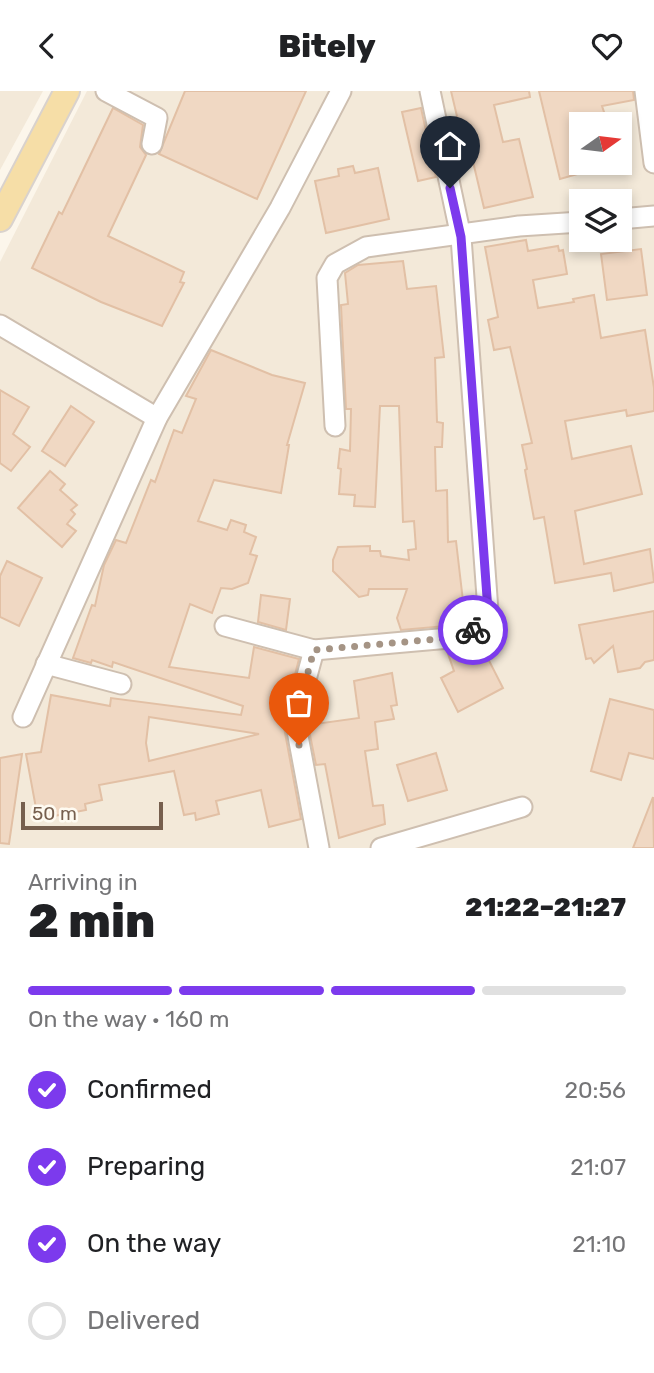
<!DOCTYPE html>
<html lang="en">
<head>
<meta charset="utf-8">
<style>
  body { margin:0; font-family:Rubik,sans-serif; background:#f2f2f2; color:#202124; height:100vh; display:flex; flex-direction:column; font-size:26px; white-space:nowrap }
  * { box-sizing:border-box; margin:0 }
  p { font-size:23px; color:#757577 }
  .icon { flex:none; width:38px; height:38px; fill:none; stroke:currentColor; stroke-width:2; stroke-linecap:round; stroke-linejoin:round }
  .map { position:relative; height:757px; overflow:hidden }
  .drawer { display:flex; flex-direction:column; background:#fff; flex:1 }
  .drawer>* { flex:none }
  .needle { width:46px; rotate:76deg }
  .fabs { position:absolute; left:569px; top:21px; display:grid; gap:14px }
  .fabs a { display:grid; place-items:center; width:63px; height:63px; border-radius:0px; background:#fff; box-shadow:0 4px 10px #0003; font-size:35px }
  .scale { position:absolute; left:21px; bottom:18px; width:142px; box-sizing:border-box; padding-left:7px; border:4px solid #765f4e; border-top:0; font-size:19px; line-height:24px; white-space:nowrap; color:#765f4e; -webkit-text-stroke:5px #fefaf1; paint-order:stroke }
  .pin { position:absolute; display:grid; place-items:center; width:60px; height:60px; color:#fff; margin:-72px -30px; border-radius:50% 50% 50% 0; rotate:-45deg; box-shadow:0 0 7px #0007 }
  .pin .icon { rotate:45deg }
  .courier { position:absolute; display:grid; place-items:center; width:70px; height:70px; margin:-35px; border:5px solid #7c3aed; border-radius:50%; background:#fff; color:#222; box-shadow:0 2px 9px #0007 }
  .summary em { font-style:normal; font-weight:800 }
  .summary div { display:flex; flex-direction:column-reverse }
  .summary { display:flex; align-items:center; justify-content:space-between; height:119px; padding:0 28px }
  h1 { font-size:46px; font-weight:800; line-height:52px }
  .bar { display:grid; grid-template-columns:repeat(4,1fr); gap:10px 7px; align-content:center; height:84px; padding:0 28px }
  .bar i { height:9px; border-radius:5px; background:#e0e0e0 }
  .bar .current { background:#7c3aed }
  .bar p { grid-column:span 4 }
  ol { padding:0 28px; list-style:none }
  li { display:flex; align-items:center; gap:21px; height:77px }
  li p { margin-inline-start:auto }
  li .icon { padding:7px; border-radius:50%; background:#7c3aed; color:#fff; stroke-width:4 }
  li:last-child { color:#757577 }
  li i { width:38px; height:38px; border:4px solid #e0e0e0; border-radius:50% }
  header { display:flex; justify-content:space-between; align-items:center; height:91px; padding:0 28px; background:#fff; font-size:32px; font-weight:800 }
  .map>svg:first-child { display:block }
  .residential { fill:#f3e9d9; fill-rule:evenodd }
  .building { fill:#f0d8c3; stroke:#e2c0a5; stroke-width:2; fill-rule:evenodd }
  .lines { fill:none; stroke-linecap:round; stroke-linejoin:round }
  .minor-casing { stroke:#cebfb0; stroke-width:23 }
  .major-casing { stroke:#d9d2cd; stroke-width:28 }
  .minor { stroke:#fff; stroke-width:19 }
  .major { stroke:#f6dea7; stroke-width:24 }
  .done { stroke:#a59485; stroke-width:7; stroke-dasharray:0 12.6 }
  .route { stroke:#7c3aed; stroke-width:9 }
</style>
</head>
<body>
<header><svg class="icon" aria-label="back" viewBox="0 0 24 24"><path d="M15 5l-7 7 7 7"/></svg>Bitely<svg class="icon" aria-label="heart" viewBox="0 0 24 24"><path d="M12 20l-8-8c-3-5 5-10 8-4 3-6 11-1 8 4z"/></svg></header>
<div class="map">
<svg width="654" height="757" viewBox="0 0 654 757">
  <rect width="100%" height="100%" fill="#fcf6eb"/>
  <g class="residential">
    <path d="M0,0H43L0,79Z"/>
    <path d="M87,0H654V757H0V171ZM581,33H620V72H581ZM581,110H620V149H581Z"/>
  </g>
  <g class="building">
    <path d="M185,0H306L257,108L159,63Z"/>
    <path d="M451,0H529L530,6L494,14L503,51L519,48L533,106L484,117L465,37L460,38Z"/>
    <path d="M539,0H633L634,9L602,15L608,33H581V82L560,88Z"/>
    <path d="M113,17L143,34L140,56L146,64L108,145L184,181L180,191L184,192L162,235L101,211L32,177L59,121L62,123Z"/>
    <path d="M421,17L436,86L418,90L402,21Z"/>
    <path d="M353,75L355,82L378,77L389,128L326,142L315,90L339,85L338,78Z"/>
    <path d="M526,149L528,160L558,155L559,160L563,159L567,183L533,189L538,217L574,211L573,208L594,204L601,247L645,239L654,297V320L627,325L626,319L565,330L572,368L631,355L642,403L575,420L584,473L650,458L654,491L614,500L611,482L555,492L544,426L534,428L525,379L527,378L522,354L532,352L510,256L494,259L488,229L498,226L485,156Z"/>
    <path d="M641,158L647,204L607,209L601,163Z"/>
    <path d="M403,170L407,198L436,195L444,266L435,267L437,331L443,332L442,356H435L436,400L447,399L448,451L456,450L463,510L473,508L474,518L468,528L457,534L401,539L397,527L407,498H369L368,504L359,506L333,480V469L338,456L370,455V460H380L381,465L409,469L408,459L416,458L414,430L403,431L399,315H380L375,416L354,415L355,404L339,403L341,378L338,377L340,358L350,360L351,318H346L341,214L348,213L345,182L358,174Z"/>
    <path d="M211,259L272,284L305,292L287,354H289L281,402L214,389L198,430L227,439L231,429L246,434L244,441L256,446L250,463L257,465L248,492L232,498L221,497L212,522L190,513L169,576L249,587L254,556L299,568L283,631L301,728L269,736L261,699L216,710L219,723L196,729L195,722L184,724L174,680L99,694L102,709L85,713L86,719L38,728L26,663L41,661L51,604L110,615L111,607L241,624L243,615L113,571L112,576L92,569L91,572L73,567L92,514L95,515L104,474L116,449L126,452L151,389L155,391L174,339L182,342L196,308L186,305ZM149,626L259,643L149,670L146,652Z"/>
    <path d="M0,299L29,316L13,343L30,356L11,380L0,372Z"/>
    <path d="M71,315L94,331L65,375L42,360Z"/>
    <path d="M50,380L65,393L60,399L77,414L71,419L75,423L67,433L76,440L62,456L18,417Z"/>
    <path d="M7,470L42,487L19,535L0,526V485Z"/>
    <path d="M261,504L290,508L286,539L258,531Z"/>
    <path d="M654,520V569L645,571L640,577L618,581L613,555L594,572L591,567L586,568L579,534Z"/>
    <path d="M479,550L503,597L458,621L441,587L454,580L447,560L463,558Z"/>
    <path d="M392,582L397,614L391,615L394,628L375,631L378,658L365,660L373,715L383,714L385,733L339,747L325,673L316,674L308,634L359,627L354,590Z"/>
    <path d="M610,608L654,619V668L629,662L621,689L591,680Z"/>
    <path d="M436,662L447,699L408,710L397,674Z"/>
    <path d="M22,663L9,753L0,752V667Z"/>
    <path d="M653,706L654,757H633Z"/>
  </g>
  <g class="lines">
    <defs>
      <g id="minor">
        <path d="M106,0L157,27L152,53"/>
        <path d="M645,0L654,72"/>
        <path d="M620,128L654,125"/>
        <path d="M0,234L157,327"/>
        <path d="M335,335L327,187L335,173L366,156L519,135L581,131"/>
        <path d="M225,535L314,559L461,546L477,537L488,520L461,146L430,0"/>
        <path d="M314,559L295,629L319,757"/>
        <path d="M46,573L121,593"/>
        <path d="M23,626L157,327L280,117L341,0"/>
        <path d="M381,757L522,716"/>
      </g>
      <path id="major" d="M0,128L67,0"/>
    </defs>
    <use href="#minor" class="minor-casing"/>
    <use href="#major" class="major-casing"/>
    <use href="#minor" class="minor"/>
    <use href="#major" class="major"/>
  </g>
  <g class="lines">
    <path class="done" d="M299,654L295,629L314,559L461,546L473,539"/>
    <path class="route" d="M450,97L461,146L488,520L473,539"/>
  </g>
</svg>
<div class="fabs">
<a><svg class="needle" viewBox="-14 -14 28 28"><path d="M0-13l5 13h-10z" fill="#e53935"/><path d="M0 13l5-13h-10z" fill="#757577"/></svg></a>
<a><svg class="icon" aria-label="layers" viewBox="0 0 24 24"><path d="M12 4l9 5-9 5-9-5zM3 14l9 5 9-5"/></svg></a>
</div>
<div class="scale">50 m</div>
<div class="pin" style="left:299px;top:654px;background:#ea580c"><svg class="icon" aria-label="bag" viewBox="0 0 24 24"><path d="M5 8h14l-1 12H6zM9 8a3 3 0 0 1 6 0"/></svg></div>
<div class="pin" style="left:450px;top:97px;background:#1f2937"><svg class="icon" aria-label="home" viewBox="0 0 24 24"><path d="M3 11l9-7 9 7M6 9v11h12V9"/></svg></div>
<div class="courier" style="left:473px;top:539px"><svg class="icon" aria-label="bike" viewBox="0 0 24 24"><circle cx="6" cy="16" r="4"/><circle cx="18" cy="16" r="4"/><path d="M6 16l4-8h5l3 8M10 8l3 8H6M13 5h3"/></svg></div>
</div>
<section class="drawer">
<div class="summary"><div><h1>2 min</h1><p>Arriving in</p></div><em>21:22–21:27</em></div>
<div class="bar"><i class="current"></i><i class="current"></i><i class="current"></i><i></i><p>On the way · 160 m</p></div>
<ol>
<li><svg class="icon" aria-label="check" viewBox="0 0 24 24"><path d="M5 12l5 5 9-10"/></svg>Confirmed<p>20:56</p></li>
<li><svg class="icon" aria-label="check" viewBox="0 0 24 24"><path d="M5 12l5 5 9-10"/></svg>Preparing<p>21:07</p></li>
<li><svg class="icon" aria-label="check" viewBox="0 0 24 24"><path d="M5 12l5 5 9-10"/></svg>On the way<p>21:10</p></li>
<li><i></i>Delivered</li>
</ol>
</section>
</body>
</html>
